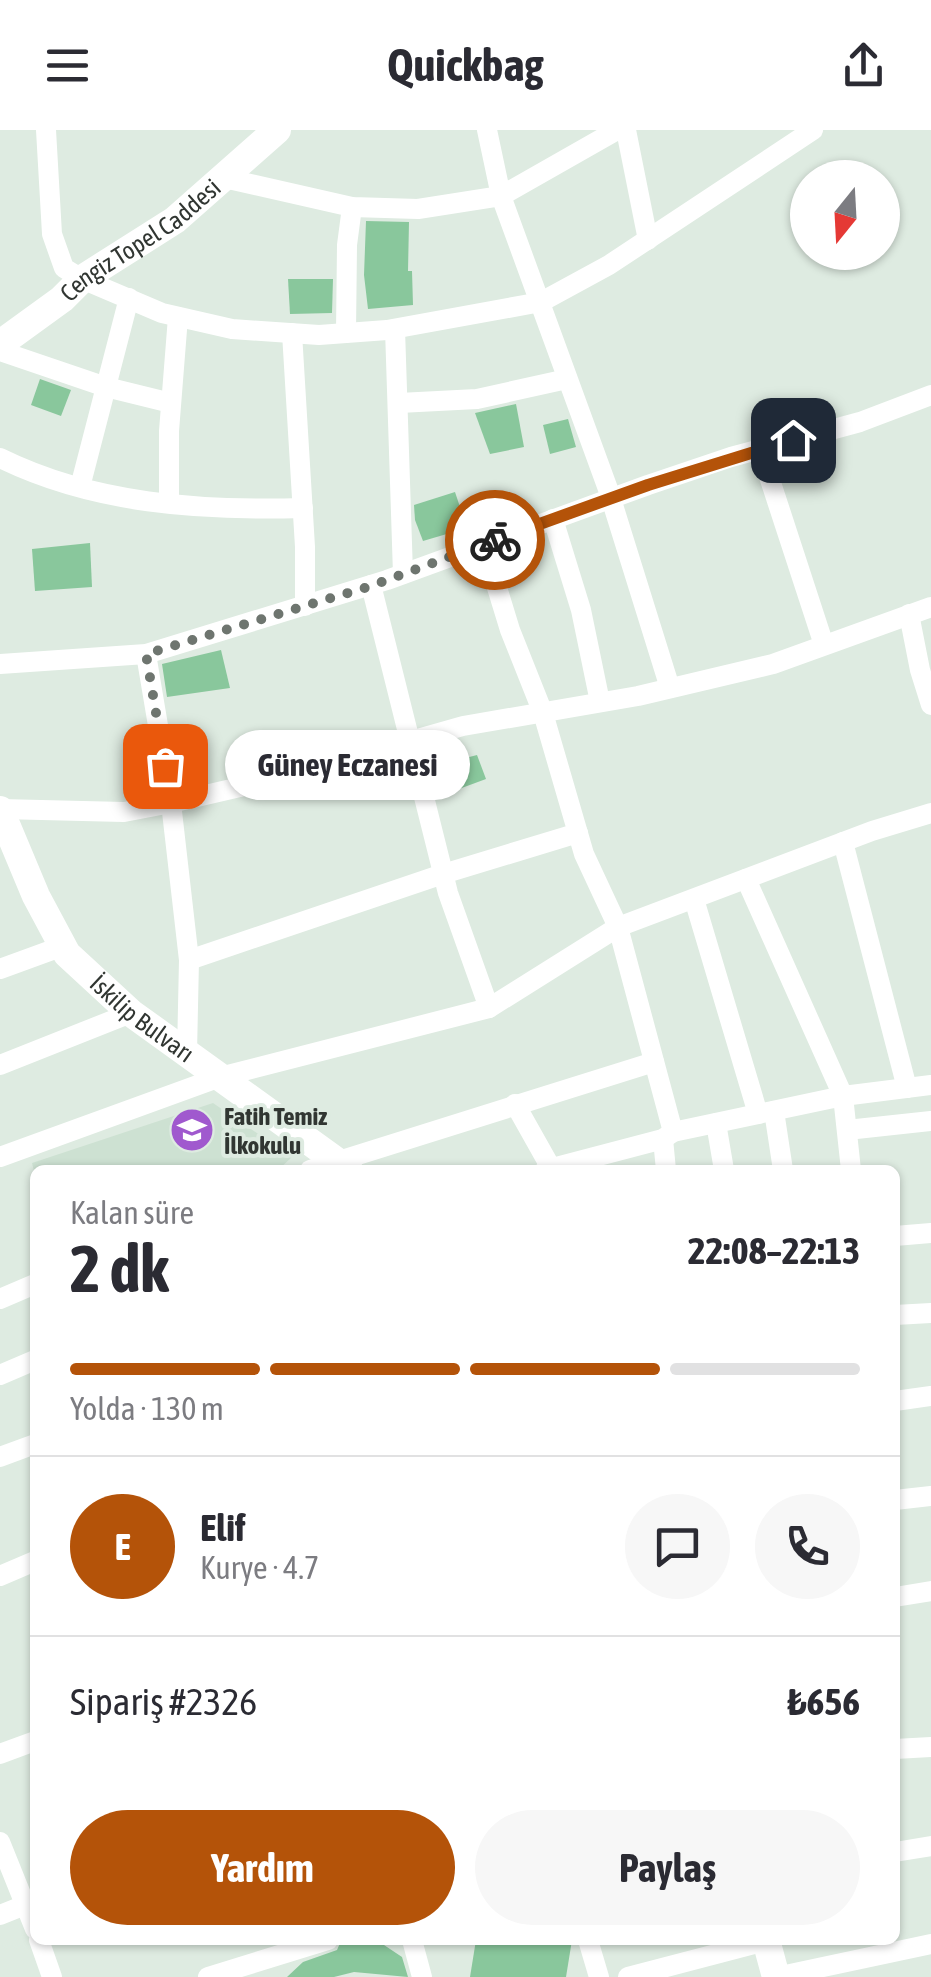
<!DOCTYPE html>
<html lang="tr">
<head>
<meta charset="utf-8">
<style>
  body { margin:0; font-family:"Asap Condensed",sans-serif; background:#f7f7f7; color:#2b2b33; height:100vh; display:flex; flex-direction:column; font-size:38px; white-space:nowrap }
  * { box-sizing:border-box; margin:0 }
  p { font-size:32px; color:#7c7c81 }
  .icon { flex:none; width:55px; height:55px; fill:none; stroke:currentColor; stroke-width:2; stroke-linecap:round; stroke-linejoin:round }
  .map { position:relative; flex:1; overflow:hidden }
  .sheet { position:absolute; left:30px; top:1035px; width:870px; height:780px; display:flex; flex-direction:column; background:#fff; border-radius:15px; box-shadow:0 2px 8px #0004 }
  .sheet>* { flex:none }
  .needle { width:65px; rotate:198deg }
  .tools { position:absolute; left:790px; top:30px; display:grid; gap:20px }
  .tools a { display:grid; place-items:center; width:110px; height:110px; border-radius:50%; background:#fff; box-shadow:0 2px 8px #0004; font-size:50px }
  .pin { position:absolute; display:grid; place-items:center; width:85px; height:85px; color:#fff; margin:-42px; border-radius:20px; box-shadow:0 5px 15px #0006 }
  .courier { position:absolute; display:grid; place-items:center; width:100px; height:100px; margin:-50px; border:8px solid #b45309; border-radius:50%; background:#fff; color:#222; box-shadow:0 2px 12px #0007 }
  .bubble { position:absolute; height:70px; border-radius:35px; background:#fff; box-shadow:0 2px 8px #0004; font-size:32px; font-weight:700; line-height:70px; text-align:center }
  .head em { font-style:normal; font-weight:700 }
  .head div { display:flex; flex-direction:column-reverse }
  .head { display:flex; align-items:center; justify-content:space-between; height:170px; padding:0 40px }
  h1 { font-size:65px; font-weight:700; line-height:75px }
  .bar { display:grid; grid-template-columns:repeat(4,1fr); gap:15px 10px; align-content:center; height:120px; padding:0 40px }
  .bar i { height:12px; border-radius:8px; background:#e1e1e2 }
  .bar .selected { background:#b45309 }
  .bar p { grid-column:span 4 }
  .line { display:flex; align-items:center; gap:25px; padding:0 40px; border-top:2px solid #e1e1e2 }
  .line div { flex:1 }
  .round { display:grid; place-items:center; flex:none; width:105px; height:105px; border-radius:52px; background:#f7f7f7 }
  .action { display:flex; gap:20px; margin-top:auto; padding:20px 40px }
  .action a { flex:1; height:115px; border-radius:60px; background:#b45309; color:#fff; font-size:40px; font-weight:700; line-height:115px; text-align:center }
  .action a+a { background:#f7f7f7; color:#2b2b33 }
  header { display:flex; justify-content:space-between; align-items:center; height:130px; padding:0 40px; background:#fff; font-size:45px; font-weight:700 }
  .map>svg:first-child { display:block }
  .built { fill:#cde1d2 }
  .building { fill:#89c79c }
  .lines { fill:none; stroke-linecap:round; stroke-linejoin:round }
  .minor { stroke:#fff; stroke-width:20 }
  .major { stroke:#fff; stroke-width:28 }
  .done { stroke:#6e756f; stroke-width:10; stroke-dasharray:0 18 }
  .route { stroke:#b45309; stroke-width:12 }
  .labels { text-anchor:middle; stroke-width:8; stroke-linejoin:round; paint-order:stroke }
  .street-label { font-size:25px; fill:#313632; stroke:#deebe1 }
  .poi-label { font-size:25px; font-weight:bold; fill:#313632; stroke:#deebe1; text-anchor:start }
</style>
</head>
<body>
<header><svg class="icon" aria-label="menu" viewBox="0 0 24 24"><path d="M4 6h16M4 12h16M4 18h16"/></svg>Quickbag<svg class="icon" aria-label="share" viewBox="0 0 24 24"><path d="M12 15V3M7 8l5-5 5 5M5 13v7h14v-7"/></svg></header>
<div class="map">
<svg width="931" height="1847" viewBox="0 0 931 1847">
  <rect width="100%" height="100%" fill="#deebe1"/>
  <path class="built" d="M213,973L292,1027L278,1040H35V1045L32,1033Z"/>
  <g class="building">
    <path d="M366,91L409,92L408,141H412L413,175L368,179L364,145Z"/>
    <path d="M288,149H333L332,183L290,184Z"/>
    <path d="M40,249L71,260L61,286L31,275Z"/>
    <path d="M516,274L524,317L490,324L475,283Z"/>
    <path d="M568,289L576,317L550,324L543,295Z"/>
    <path d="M455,362L467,398L423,411L415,390L414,375Z"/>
    <path d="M90,413L92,457L35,461L32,419Z"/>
    <path d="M221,520L230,558L167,567L162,534Z"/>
    <path d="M477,625L486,649L440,666L431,637Z"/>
    <path d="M362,1810L384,1815L402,1827L408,1847L354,1842L334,1847H287L303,1832L337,1820L341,1811Z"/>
    <path d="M476,1810H572L566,1847H470Z"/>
  </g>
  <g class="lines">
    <g class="minor">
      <path d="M46,0L52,104L64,138L82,149L162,183L232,199L319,205L387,200L541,172L609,135L813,0"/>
      <path d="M487,0L501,66L608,359L670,558"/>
      <path d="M626,0L648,110"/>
      <path d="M224,48L352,77L418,79L501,66L617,0"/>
      <path d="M395,199L403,444"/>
      <path d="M292,203L305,417V476"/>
      <path d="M346,203L347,115L352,77"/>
      <path d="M0,221L106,257L171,273"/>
      <path d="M399,273L477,269L567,249"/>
      <path d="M760,319L824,515"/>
      <path d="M0,328C93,374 201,381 303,378"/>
      <path d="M80,357L129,168"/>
      <path d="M169,373V301L178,187"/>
      <path d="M553,389L581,480L600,572"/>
      <path d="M484,415L510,500L543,583L584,724L618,797L673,1002L843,966L851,1040"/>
      <path d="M371,455L448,763L489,878L618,797L872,701L931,683"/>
      <path d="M909,484L920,540L931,575"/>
      <path d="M146,524L171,673L189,830L187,923"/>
      <path d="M0,534L146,524L387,450L648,355L731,327L860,292L931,265"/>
      <path d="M0,679L124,682L171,673L287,646L463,596L638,566L773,534L931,477"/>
      <path d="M843,712L907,958"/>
      <path d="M746,749L843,966L931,955"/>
      <path d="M694,769L758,984"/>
      <path d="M189,830L443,744L578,703"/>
      <path d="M0,839L63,816"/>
      <path d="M0,935L131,883"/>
      <path d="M515,974L551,1038"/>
      <path d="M774,981L783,1040"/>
      <path d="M716,993L724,1040"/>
      <path d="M847,1000L931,991"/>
      <path d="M663,1009L666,1040"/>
      <path d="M0,1027L220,947L489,878"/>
      <path d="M310,1040L654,932"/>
      <path d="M545,1040L663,1009L673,1002"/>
      <path d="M895,1106L931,1103"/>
      <path d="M0,1169L35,1154"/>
      <path d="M895,1185L931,1183"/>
      <path d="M0,1245L35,1230"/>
      <path d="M895,1271L931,1266"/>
      <path d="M0,1327L35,1314"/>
      <path d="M895,1370L931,1366"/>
      <path d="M0,1446L35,1431"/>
      <path d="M895,1467L931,1461"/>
      <path d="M895,1619L931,1617"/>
      <path d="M0,1624L35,1611"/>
      <path d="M0,1712L35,1799"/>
      <path d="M895,1722L931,1716"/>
      <path d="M0,1785L35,1771"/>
      <path d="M39,1810L52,1847"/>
      <path d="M412,1810L422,1847"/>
      <path d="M588,1810L599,1847"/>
      <path d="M208,1847L328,1810"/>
      <path d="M628,1847L766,1811"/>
      <path d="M776,1847L931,1814"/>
    </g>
    <g class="major">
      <path id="s1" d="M0,214L62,169L82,149L175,90L277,0"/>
      <path id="s2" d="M0,680L36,766L67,824L131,883L349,1040"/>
      <path d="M766,1810L776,1847"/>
    </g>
  </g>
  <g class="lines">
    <path class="done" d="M165,636L146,524L371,456L495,410"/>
    <path class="route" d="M495,410L648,355L793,310"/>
  </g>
  <defs>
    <symbol id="school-disc" viewBox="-11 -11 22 22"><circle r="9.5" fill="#a059ce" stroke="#deebe1"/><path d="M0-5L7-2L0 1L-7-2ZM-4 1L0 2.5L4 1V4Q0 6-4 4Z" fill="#fff"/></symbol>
  </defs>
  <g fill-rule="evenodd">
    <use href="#school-disc" x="167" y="975" width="50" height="50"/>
  </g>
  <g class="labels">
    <g class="street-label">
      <text dy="9" stroke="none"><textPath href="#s1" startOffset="175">Cengiz Topel Caddesi</textPath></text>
      <text dy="9" stroke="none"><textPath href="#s2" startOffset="258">İskilip Bulvarı</textPath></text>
    </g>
    <g class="poi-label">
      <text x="224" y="995">Fatih Temiz<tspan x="224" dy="29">İlkokulu</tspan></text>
    </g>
  </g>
</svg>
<div class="tools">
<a><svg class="needle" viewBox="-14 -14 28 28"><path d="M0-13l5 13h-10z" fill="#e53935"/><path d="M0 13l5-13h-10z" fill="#7c7c81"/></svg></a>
</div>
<div class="pin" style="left:165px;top:636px;background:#ea580c"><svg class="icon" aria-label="bag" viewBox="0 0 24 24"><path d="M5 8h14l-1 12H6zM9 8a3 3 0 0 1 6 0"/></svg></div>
<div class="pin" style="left:793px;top:310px;background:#1f2937"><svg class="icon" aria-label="home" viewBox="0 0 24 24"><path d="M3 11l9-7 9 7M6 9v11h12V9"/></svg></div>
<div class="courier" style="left:495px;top:410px"><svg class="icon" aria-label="bike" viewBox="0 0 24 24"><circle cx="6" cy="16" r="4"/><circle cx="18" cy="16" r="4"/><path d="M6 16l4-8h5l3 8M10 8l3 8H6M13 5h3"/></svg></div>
<div class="bubble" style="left:225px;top:600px;width:245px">Güney Eczanesi</div>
<section class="sheet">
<div class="head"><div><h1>2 dk</h1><p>Kalan süre</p></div><em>22:08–22:13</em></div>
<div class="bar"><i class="selected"></i><i class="selected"></i><i class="selected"></i><i></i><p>Yolda · 130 m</p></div>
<div class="line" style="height:180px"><b class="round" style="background:#b45309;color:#fff">E</b><div><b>Elif</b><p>Kurye · 4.7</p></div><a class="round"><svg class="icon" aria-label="chat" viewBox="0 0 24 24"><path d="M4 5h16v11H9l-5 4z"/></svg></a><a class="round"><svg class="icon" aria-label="phone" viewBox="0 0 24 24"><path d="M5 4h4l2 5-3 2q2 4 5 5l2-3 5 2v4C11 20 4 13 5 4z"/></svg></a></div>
<div class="line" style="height:130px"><div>Sipariş #2326</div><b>₺656</b></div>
<div class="action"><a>Yardım</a><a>Paylaş</a></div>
</section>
</div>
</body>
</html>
